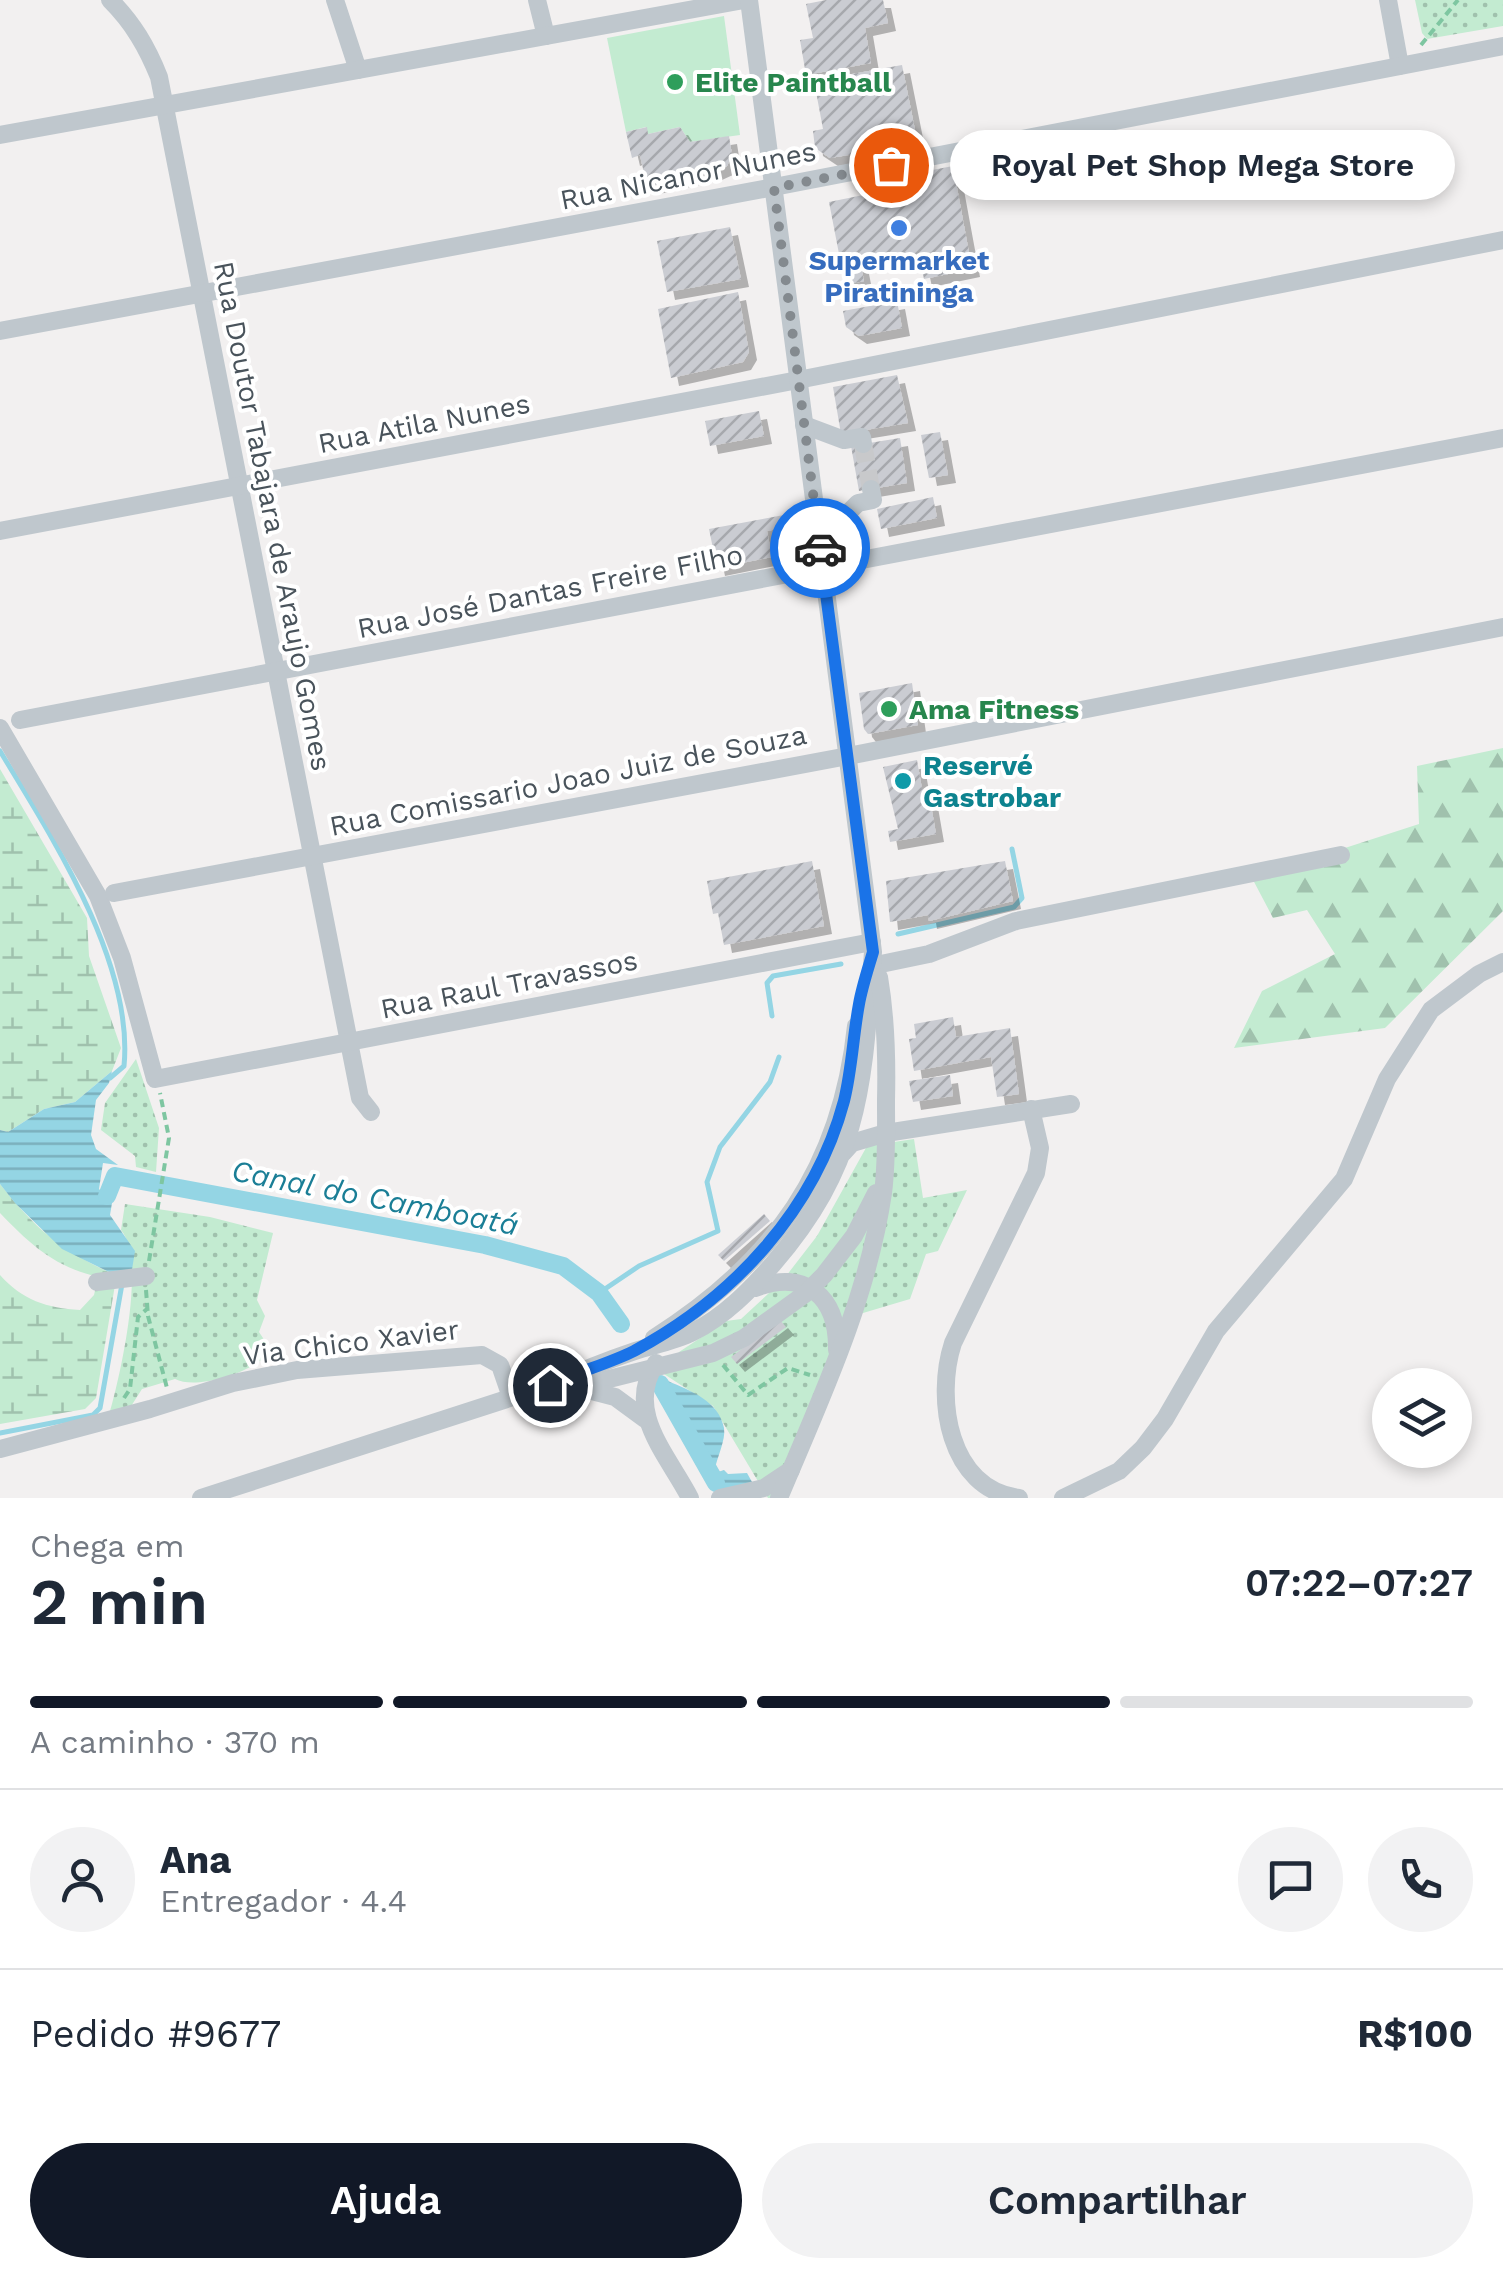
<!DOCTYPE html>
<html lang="pt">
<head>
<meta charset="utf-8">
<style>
  body { margin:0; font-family:"Work Sans",sans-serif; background:#f2f2f3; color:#1f2937; height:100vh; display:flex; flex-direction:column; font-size:38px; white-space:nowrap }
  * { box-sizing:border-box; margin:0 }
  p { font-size:32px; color:#747a83 }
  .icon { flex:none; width:55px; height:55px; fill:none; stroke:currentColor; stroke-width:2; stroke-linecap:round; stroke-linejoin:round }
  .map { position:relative; height:1498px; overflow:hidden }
  .details { display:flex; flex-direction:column; background:#fff; flex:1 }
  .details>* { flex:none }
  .tools { position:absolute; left:1372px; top:1368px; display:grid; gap:20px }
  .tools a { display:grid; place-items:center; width:100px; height:100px; border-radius:50%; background:#fff; box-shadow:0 5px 15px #0003; font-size:50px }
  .pin { position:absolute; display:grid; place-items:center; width:85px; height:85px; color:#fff; margin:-42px; border:5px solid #fff; border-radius:50%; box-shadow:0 2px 10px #0007 }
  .courier { position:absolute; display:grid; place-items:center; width:100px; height:100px; margin:-50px; border:8px solid #1a73e8; border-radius:50%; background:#fff; color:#222; box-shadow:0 2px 12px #0007 }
  .bubble { position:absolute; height:70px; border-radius:35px; background:#fff; box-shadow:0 5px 15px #0003; font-size:32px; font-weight:600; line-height:70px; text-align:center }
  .head em { font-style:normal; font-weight:600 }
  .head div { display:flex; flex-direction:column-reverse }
  .head { display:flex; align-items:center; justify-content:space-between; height:170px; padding:0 30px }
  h1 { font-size:65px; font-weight:600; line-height:75px }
  .bar { display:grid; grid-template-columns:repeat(4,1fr); gap:15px 10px; align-content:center; height:120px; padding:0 30px }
  .bar i { height:12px; border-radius:8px; background:#e0e1e3 }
  .bar .current { background:#111827 }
  .bar p { grid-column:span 4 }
  .line { display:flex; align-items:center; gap:25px; padding:0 30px; border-top:2px solid #e0e1e3 }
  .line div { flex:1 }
  .round { display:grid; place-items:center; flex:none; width:105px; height:105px; border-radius:52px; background:#f2f2f3 }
  .cta { display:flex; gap:20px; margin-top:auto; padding:20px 30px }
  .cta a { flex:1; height:115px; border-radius:60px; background:#111827; color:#fff; font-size:40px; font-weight:600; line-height:115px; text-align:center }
  .cta a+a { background:#f2f2f3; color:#1f2937 }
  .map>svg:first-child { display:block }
  .grass { fill:#c3ebd1 }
  .forest { fill:url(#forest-firs) }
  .wetland { fill:url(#wetland-marsh) }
  .park { fill:url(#park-dots) }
  .water { fill:url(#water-rules) }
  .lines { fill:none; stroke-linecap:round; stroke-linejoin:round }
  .stream { stroke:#94d5e4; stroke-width:5 }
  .canal { stroke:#94d5e4; stroke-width:18 }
  .building { fill:url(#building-hatch); filter:url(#shadow) }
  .minor-tunnel { stroke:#c8c9cb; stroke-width:18; stroke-dasharray:18 9; stroke-linecap:butt }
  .path { stroke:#7ec6a1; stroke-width:4; stroke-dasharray:8 5; stroke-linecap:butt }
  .minor { stroke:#bfc7cd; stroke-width:18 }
  .done { stroke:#848a8f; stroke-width:10; stroke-dasharray:0 18 }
  .route { stroke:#1a73e8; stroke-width:12 }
  .leisure-dot { fill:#2e9e5b; stroke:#fff; stroke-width:4 }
  .shop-dot { fill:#3f7fe0; stroke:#fff; stroke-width:4 }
  .culture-dot { fill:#0f9aa8; stroke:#fff; stroke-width:4 }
  .labels { text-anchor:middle; stroke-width:8; stroke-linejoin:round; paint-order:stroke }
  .leisure-label { font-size:28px; font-weight:bold; fill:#27864d; stroke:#fff; text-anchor:start }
  .street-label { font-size:28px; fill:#49535b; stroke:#fff }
  .shop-label { font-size:28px; font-weight:bold; fill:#366cbe; stroke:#fff }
  .culture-label { font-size:28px; font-weight:bold; fill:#0d838f; stroke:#fff; text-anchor:start }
  .water-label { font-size:30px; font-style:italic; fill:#1a7e96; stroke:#fff }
</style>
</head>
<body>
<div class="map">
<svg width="1503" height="1498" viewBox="0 0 1503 1498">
  <defs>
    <pattern id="forest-firs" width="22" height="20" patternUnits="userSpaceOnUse" patternTransform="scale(2.5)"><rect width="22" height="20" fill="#c3ebd1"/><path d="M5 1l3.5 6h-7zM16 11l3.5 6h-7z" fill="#a0c1ad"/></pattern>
    <pattern id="wetland-marsh" width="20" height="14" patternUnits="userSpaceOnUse" patternTransform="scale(2.5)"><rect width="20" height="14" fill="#c3ebd1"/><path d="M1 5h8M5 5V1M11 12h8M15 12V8" fill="none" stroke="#a0c1ad"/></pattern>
    <pattern id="park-dots" width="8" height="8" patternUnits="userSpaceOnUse" patternTransform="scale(2.5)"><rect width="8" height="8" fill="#c3ebd1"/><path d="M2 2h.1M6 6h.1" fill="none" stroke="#a0c1ad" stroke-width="1.8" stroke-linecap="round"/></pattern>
    <pattern id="water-rules" width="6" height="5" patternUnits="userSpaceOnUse" patternTransform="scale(2.5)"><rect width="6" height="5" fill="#94d5e4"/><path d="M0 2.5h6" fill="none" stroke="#7bafbc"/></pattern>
    <pattern id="building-hatch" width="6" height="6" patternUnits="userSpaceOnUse" patternTransform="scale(2.5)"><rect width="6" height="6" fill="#caccd2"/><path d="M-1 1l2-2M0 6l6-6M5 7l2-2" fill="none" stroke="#a6a8ad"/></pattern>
    <filter id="shadow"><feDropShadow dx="8" dy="8" stdDeviation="0" flood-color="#0004"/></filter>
  </defs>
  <rect width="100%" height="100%" fill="#f2f0f0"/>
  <path class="grass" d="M724,16L740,135L690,142L680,127L648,134L646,127L626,132L607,38Z"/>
  <path class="forest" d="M1503,748V911L1385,1028L1234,1048L1262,991L1335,954L1307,910L1273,918L1252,878L1419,824L1417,766Z"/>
  <g class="wetland">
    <path d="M0,769L87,918L89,956L121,1048L112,1071L75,1102L44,1109L8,1132L0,1130Z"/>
    <path d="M0,1184C36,1230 61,1250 113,1274L116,1279L96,1398L85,1409L0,1424V1275C22,1300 47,1308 80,1310L94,1295L97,1282L95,1276C53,1266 29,1243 0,1213Z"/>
  </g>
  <g class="park">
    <path d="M1415,0H1503V26L1427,39L1422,33Z"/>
    <path d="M136,1059L159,1128L156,1172L136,1167L135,1156L101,1130L105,1103Z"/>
    <path d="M914,1139L923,1198L967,1190L938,1251L926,1254L910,1299L853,1316L779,1498H768L713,1406L664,1374L679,1352L726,1321L741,1319L783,1280L817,1236L867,1146Z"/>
    <path d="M125,1204L210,1217L273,1233L257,1300L265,1316L259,1332L275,1356C256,1360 260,1363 246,1369C229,1378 192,1388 175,1379L142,1389L128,1411L109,1415C120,1377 147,1260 121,1230Z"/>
  </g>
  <g class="water">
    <path d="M112,1071L109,1083L96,1100L91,1135L96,1149L118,1165L103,1163L99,1189L112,1203L110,1215L135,1251L131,1276L113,1274L62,1249L15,1203L0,1184V1130L8,1132L44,1109L75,1102Z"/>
    <path d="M668,1381C691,1391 719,1401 724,1428C726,1440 717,1457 715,1469L718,1472L724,1470L728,1474L747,1473L761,1498H722L660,1384Z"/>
  </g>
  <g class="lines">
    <g class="stream">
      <path d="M0,751C52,837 134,963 124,1066L110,1078"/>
      <path d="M898,934L1014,907L1022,898L1012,849"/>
      <path d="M772,1016L767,983L773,976L841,964"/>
      <path d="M599,1293L639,1266L718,1231L707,1182L720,1147L770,1082L779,1057"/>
      <path d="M0,1433L93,1415L100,1408L122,1284"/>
    </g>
    <g class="canal">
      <path d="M107,1196L115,1176L485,1245L563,1266L599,1293L621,1324"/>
      <path d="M660,1384L716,1483"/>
    </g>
  </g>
  <g class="building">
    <path d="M826,0H883L888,23L865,28L871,63L806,75L800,40L813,38L806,4Z"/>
    <path d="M902,65L915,130L902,132L904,146L830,158L815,148L813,131L823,129L814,81Z"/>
    <path d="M647,127L648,134L680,127L690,142L729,136L732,155L727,166L714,172L647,187L640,155L632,158L626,132Z"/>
    <path d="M953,166L972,269L924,279L919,255L861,266L864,281L845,285L829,202L883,191L881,180Z"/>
    <path d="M730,227L741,279L667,292L657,241Z"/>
    <path d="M738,292L749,352L743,362L671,378L658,309Z"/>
    <path d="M897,301L902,328L859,336L846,327L843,311Z"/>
    <path d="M897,375L908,423L841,434L833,387Z"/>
    <path d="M759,411L764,436L710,446L705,421Z"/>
    <path d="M940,432L948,475L929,478L921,435Z"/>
    <path d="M900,438L907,483L859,491L851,446Z"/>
    <path d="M933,497L937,518L881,529L877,509Z"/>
    <path d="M784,515L787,527L767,531L772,557L717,568L709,529Z"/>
    <path d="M912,683L918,725L868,734L864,729L859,693Z"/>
    <path d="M917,760L923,795L929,794L936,834L890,842L888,831L898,829L883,767Z"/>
    <path d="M812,861L824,926L724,945L718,913L713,914L707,881Z"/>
    <path d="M1005,861L1013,901L929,921L928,915L890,922L886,881Z"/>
    <path d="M953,1017L956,1037L1010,1028L1019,1094L997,1097L991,1057L914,1071L909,1039L916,1038L914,1024Z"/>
    <path d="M950,1075L953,1096L913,1102L909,1081Z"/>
    <path d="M764,1214L770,1221L724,1261L718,1255Z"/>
    <path d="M780,1320L786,1327L737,1364L731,1357Z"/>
  </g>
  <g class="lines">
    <path class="minor-tunnel" d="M863,444L871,489"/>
    <g class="path">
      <path d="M1421,45L1458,0"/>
      <path d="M149,1261L169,1138L160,1093"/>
      <path d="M146,1290L148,1316L167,1388"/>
      <path d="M723,1365L748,1395L788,1368L810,1375"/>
      <path d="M124,1398L130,1389L138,1317L147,1309"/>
    </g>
    <g class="minor">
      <path d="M110,0C133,23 147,47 159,77L360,1098L371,1112"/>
      <path d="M335,0L358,70"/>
      <path d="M537,0L546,36"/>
      <path d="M1388,0L1400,66"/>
      <path d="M0,135L744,0"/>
      <path d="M0,331L774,187L1503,46"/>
      <path d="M804,425L844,440L862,437L863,444"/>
      <path d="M0,531L798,380L1503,240"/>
      <path d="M819,542L858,503L873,500L871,489"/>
      <path d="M20,720L1503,438"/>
      <path d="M0,728L98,896L122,958L155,1079L872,942"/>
      <path d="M114,893L848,756L1503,627"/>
      <path d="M876,965L929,954L1016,921L1341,855"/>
      <path d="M843,1153L852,1143L886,1133L1071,1104"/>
      <path d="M97,1282L146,1276"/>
      <path d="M755,1288C805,1269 838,1296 837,1350"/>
      <path d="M654,1338C774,1262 841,1169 856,1026"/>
      <path d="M656,1363C624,1411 668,1455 690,1498"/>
      <path d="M577,1387L713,1353L744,1338L805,1294L824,1275L854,1236L876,1193"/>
      <path d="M584,1389L615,1397L645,1419"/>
      <path d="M0,1449L150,1409L233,1383L297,1370L482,1355L500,1365L511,1397"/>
      <path d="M201,1498L550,1385C578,1372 605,1361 635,1351C654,1345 675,1341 693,1332C725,1316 750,1290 773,1264C863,1160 863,1081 873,952L749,0"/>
      <path d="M720,1498L764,1488L791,1470"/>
      <path d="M779,1498C821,1398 867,1301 883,1193C887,1162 886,1131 886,1100C887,1059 886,1018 879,977"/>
      <path d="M1019,1498C948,1489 935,1398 953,1343L1036,1173L1040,1148L1031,1109"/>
      <path d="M1063,1498L1119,1471L1143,1448L1165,1419L1216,1331L1344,1179L1387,1079L1431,1010L1479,974L1503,962"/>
    </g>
  </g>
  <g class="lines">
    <path class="done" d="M820,548L774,188L891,165"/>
    <path class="route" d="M550,1385C577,1372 608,1364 634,1351C733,1298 815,1210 844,1101C852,1069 853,1036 859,1004C862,987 868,969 873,952L820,548"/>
  </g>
  <g class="leisure-dot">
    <circle cx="675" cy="82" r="10"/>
    <circle cx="889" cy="709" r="10"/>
  </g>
  <circle class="shop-dot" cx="899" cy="228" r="10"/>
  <circle class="culture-dot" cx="903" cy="781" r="10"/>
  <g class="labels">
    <g class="leisure-label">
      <text x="695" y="92">Elite Paintball</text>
      <text x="909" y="719">Ama Fitness</text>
    </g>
    <g class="street-label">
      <text transform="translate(688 175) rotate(-11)" y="10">Rua Nicanor Nunes</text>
      <text transform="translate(424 423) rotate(-11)" y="10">Rua Atila Nunes</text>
      <text transform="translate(273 516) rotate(79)" y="10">Rua Doutor Tabajara de Araujo Gomes</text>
      <text transform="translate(550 591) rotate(-11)" y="10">Rua José Dantas Freire Filho</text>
      <text transform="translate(568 780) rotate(-11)" y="10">Rua Comissario Joao Juiz de Souza</text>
      <text transform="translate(509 984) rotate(-11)" y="10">Rua Raul Travassos</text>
      <text transform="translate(351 1342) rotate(-7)" y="10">Via Chico Xavier</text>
    </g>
    <g class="shop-label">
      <text x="899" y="270">Supermarket<tspan x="899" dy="32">Piratininga</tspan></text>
    </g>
    <g class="culture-label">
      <text x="923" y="775">Reservé<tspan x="923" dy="32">Gastrobar</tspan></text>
    </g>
    <g class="water-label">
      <text transform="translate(375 1198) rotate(11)" y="10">Canal do Camboatá</text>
    </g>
  </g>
</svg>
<div class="tools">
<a><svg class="icon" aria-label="layers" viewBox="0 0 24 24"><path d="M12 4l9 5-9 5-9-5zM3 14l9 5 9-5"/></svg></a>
</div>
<div class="pin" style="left:891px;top:165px;background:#ea580c"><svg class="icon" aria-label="bag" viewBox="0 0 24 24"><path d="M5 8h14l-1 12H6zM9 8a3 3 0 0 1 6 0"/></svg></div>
<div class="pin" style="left:550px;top:1385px;background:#1f2937"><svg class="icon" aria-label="home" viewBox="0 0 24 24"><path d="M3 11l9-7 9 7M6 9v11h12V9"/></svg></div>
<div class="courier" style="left:820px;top:548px"><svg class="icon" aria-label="car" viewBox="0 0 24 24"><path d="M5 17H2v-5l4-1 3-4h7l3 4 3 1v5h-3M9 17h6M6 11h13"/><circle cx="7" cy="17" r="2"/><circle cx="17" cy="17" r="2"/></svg></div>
<div class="bubble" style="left:950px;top:130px;width:505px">Royal Pet Shop Mega Store</div>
</div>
<section class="details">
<div class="head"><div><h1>2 min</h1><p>Chega em</p></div><em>07:22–07:27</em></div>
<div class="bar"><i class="current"></i><i class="current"></i><i class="current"></i><i></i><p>A caminho · 370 m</p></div>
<div class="line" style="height:180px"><a class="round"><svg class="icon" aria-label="person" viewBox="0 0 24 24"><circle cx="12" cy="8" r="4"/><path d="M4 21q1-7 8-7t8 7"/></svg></a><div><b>Ana</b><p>Entregador · 4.4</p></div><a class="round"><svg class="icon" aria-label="chat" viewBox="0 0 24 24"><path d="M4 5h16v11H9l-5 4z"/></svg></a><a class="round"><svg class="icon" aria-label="phone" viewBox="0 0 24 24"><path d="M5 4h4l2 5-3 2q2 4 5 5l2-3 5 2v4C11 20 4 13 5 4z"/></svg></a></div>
<div class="line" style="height:130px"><div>Pedido #9677</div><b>R$100</b></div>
<div class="cta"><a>Ajuda</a><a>Compartilhar</a></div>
</section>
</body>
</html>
